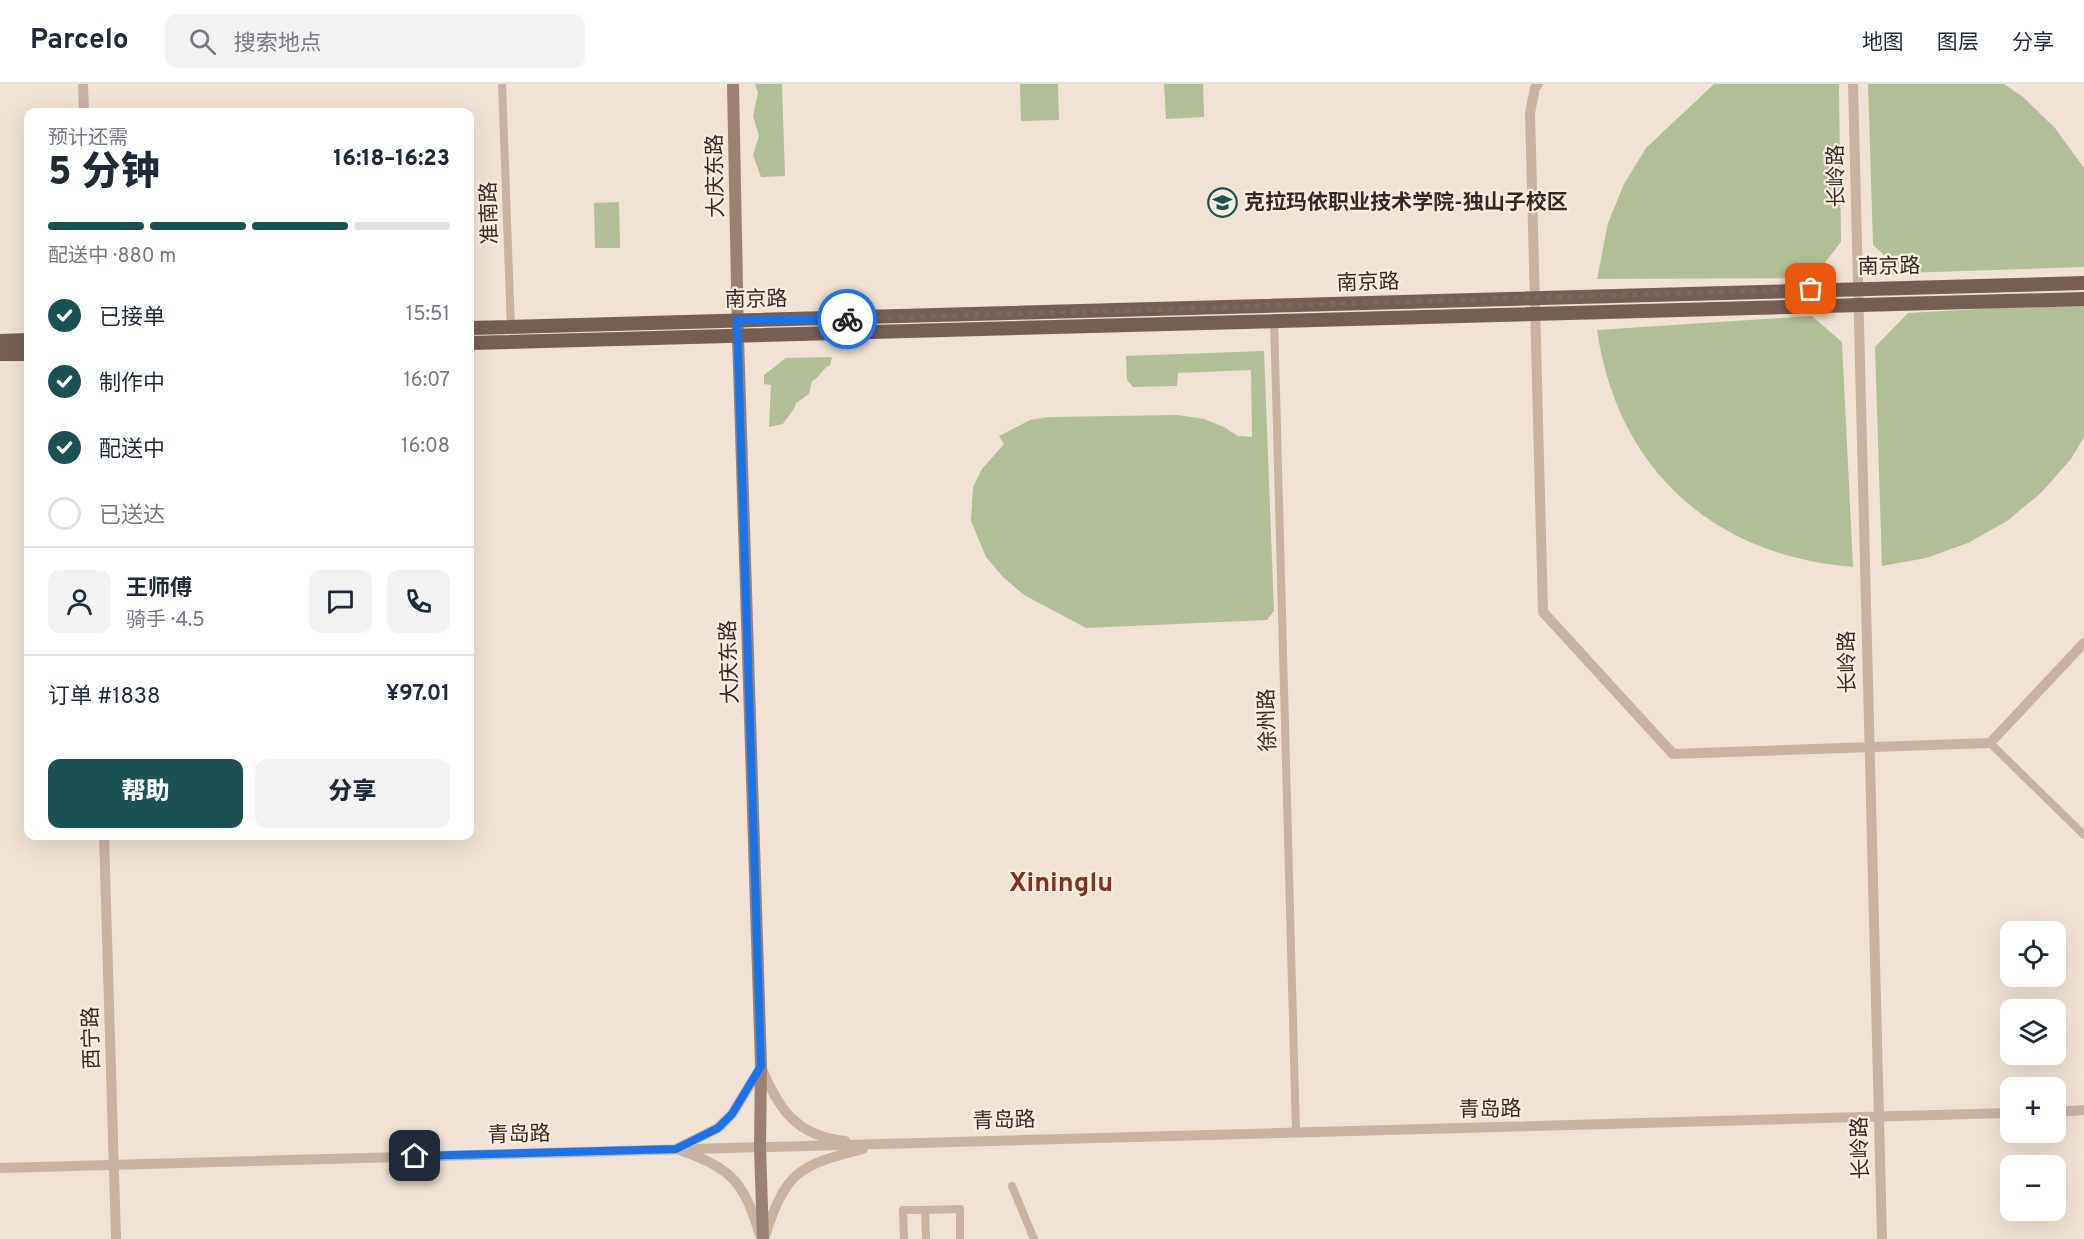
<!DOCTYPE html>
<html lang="zh">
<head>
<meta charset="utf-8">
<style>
  body { margin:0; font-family:Overpass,"Noto Sans SC",sans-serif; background:#f2f2f3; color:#1f2937; height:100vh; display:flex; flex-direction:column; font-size:22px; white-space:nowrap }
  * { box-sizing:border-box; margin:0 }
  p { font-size:20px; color:#747a83 }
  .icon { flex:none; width:33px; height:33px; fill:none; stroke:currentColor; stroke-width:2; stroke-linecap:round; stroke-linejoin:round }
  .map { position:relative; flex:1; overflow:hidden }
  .drawer { position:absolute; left:24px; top:24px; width:450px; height:732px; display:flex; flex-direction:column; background:#fff; border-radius:12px; box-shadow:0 6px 24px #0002 }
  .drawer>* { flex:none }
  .buttons { position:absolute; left:2000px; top:837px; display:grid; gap:12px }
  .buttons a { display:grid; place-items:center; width:66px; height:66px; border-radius:12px; background:#fff; box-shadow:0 6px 24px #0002; font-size:30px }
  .pin { position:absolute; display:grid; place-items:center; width:51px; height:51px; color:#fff; margin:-26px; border-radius:12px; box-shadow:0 3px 9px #0006 }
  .courier { position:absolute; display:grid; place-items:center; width:60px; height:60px; margin:-30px; border:4px solid #1a73e8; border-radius:50%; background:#fff; color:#222; box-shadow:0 2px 8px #0007 }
  .head em { font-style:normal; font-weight:800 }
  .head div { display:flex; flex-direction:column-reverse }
  .head { display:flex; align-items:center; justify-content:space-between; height:102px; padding:0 24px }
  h1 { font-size:39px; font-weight:800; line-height:45px }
  .bar { display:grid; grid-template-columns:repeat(4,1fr); gap:9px 6px; align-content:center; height:72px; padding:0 24px }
  .bar i { height:8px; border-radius:4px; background:#e0e1e3 }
  .bar .active { background:#1a5254 }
  .bar p { grid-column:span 4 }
  .line { display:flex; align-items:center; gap:15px; padding:0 24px; border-top:2px solid #e0e1e3 }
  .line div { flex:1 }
  .round { display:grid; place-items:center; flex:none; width:63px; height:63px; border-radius:12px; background:#f2f2f3 }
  ol { padding:0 24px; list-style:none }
  li { display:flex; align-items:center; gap:18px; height:66px }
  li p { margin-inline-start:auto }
  li .icon { padding:6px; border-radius:50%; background:#1a5254; color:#fff; stroke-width:4 }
  li:last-child { color:#747a83 }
  li i { width:33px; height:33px; border:3px solid #e0e1e3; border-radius:50% }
  .primary-button { display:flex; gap:12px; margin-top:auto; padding:12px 24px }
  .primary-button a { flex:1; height:69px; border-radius:12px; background:#1a5254; color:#fff; font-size:24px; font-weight:800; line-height:69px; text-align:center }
  .primary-button a+a { background:#f2f2f3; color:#1f2937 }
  header { display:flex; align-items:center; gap:36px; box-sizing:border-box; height:84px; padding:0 30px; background:#fff; border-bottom:2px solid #e0e1e3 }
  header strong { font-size:28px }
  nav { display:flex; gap:33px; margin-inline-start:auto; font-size:21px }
  .search { width:420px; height:54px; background:#f2f2f3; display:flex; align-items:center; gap:15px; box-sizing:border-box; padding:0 21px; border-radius:12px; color:#747a83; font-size:22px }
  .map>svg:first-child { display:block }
  .green { fill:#b2bf96 }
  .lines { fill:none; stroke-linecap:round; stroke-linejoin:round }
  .minor { stroke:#c8b2a2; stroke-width:8 }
  .tertiary { stroke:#c8b2a2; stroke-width:10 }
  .secondary { stroke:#9b8173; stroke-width:12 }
  .primary { stroke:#755f55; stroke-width:14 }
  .done { stroke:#756962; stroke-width:6; stroke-dasharray:0 10.8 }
  .route { stroke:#1a73e8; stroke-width:8 }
  .labels { text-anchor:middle; stroke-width:4.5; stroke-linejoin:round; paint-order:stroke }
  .street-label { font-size:21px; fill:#332824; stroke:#f9ede1 }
  .poi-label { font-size:21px; font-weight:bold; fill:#332824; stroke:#f9ede1; text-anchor:start }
  .district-label { font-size:27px; font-weight:bold; fill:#82321d; stroke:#f9ede1 }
</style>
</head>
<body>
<header>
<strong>Parcelo</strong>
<div class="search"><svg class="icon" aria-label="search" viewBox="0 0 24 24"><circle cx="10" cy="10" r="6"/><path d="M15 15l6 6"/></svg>搜索地点</div>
<nav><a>地图</a><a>图层</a><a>分享</a></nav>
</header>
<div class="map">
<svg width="2084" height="1155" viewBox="0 0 2084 1155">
  <rect width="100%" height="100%" fill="#f0e3d5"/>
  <g class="green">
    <path d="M755,0H782L785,92L761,93L753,71L759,52L753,32L758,9Z"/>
    <path d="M1020,0H1058L1059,36L1021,37Z"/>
    <path d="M1164,0H1203L1204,33L1166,35Z"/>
    <path d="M1714,0H1839L1841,158L1813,194L1597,195L1608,139L1624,100L1646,64Z"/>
    <path d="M1868,0H2004L2023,13L2055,44L2084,84V183L1904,189L1873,161Z"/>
    <path d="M619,118L620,164H595L594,119Z"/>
    <path d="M2084,219V353L2071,375L2041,409L2007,437L1968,459L1926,474L1882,482L1875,263L1908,229Z"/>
    <path d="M1812,232L1842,258L1853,483C1713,472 1617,385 1597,246Z"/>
    <path d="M1264,267L1274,527L1267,536L1086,544L1024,511L1003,493L986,473L971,437L973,403L982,385L1004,360L999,352L1030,336L1049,333L1178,331L1204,335L1224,343L1238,352L1252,353L1251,286L1178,289L1177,302L1133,303L1127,296L1126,272Z"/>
    <path d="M832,273L830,281C821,285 821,293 812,297L809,310L796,319C795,326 787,333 783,340L769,343L771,301L764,300V291L786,274Z"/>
  </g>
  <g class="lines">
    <g class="minor">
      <path d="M502,0L511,245"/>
      <path d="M1274,234L1296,1049"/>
      <path d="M1990,659L2084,751"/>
      <path d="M1012,1102L1034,1155"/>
      <path d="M925,1126L960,1125V1155"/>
      <path d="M904,1155L903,1126H925L926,1155"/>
    </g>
    <g class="tertiary">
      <path d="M83,0L84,28"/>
      <path d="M1538,0L1535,4L1530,29L1543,528L1673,670L1990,659L2084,559"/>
      <path d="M1853,0L1882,1155"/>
      <path d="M104,752L116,1155"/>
      <path d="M761,983C779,1024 795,1052 845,1057"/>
      <path d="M2055,1028L2084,1026"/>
      <path d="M678,1064L718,1044L732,1030L761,983"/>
      <path d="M682,1067C734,1085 744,1100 760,1151"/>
      <path d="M0,1084L2010,1029"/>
      <path d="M765,1152C786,1087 799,1081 863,1065"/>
    </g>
    <path class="secondary" d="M733,0L738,253L761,982L760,1063L763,1155"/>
    <g class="primary">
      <path d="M470,244L2084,199"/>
      <path d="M0,257L28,256"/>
      <path d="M470,259L2084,215"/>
      <path d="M0,270H28"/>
    </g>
  </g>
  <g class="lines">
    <path class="done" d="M847,235L1811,205"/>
    <path class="route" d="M415,1072L676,1065L718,1044L732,1030L761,982L737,236L847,235"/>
  </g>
  <defs>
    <symbol id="university-ring" viewBox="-11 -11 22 22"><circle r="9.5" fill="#f9ede1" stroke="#1a5254" stroke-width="1.5"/><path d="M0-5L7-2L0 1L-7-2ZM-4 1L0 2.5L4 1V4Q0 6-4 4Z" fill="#1a5254"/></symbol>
  </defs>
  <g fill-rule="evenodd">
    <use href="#university-ring" x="1206" y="102" width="33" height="33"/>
  </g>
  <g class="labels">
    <g class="street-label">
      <text transform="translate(715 92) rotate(-91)" y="7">大庆东路</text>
      <text transform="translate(1836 92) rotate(-91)" y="7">长岭路</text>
      <text transform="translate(489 129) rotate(-92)" y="7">准南路</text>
      <text transform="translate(1889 182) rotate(-1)" y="7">南京路</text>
      <text transform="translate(1368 198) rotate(-2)" y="7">南京路</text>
      <text transform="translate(756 215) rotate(-1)" y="7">南京路</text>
      <text transform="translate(729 578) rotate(-92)" y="7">大庆东路</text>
      <text transform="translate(1847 578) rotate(-91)" y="7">长岭路</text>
      <text transform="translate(1267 636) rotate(-92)" y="7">徐州路</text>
      <text transform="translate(91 954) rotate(-92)" y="7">西宁路</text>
      <text transform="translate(1490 1025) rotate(-1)" y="7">青岛路</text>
      <text transform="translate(1004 1036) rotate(-2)" y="7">青岛路</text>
      <text transform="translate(519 1050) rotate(-2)" y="7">青岛路</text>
      <text transform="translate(1860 1064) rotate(-92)" y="7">长岭路</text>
    </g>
    <g class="poi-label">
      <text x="1244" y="125">克拉玛依职业技术学院-独山子校区</text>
    </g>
    <g class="district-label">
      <text x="1061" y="807">Xininglu</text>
    </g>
  </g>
</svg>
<div class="buttons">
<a><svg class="icon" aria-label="locate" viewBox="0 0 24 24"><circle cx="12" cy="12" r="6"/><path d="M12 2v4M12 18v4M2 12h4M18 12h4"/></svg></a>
<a><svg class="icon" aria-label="layers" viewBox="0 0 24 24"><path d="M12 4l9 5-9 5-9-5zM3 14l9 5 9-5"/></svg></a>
<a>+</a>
<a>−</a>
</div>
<div class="pin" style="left:1811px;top:205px;background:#ea580c"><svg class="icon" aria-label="bag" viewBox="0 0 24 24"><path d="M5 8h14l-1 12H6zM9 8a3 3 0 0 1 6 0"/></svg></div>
<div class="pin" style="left:415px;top:1072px;background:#1f2937"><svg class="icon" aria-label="home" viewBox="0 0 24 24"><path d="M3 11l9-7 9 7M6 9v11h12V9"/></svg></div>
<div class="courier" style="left:847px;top:235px"><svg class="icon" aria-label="bike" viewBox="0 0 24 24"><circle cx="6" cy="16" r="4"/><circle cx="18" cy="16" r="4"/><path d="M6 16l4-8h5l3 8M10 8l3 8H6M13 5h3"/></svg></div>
<section class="drawer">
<div class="head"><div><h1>5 分钟</h1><p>预计还需</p></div><em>16:18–16:23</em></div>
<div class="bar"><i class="active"></i><i class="active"></i><i class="active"></i><i></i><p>配送中 · 880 m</p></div>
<ol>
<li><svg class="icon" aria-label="check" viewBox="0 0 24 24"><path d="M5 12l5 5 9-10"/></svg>已接单<p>15:51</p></li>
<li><svg class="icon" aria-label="check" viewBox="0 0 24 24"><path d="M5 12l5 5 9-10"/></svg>制作中<p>16:07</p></li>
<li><svg class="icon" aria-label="check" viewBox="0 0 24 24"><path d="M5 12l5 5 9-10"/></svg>配送中<p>16:08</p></li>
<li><i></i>已送达</li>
</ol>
<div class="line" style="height:108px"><a class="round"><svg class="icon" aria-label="person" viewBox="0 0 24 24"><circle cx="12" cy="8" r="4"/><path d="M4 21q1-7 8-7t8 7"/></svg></a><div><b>王师傅</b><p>骑手 · 4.5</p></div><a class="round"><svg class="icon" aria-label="chat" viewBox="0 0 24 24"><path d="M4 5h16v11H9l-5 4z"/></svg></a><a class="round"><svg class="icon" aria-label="phone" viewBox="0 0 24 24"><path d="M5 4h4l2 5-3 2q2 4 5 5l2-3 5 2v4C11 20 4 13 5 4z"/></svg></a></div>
<div class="line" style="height:78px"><div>订单 #1838</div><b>¥97.01</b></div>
<div class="primary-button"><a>帮助</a><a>分享</a></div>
</section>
</div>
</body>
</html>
